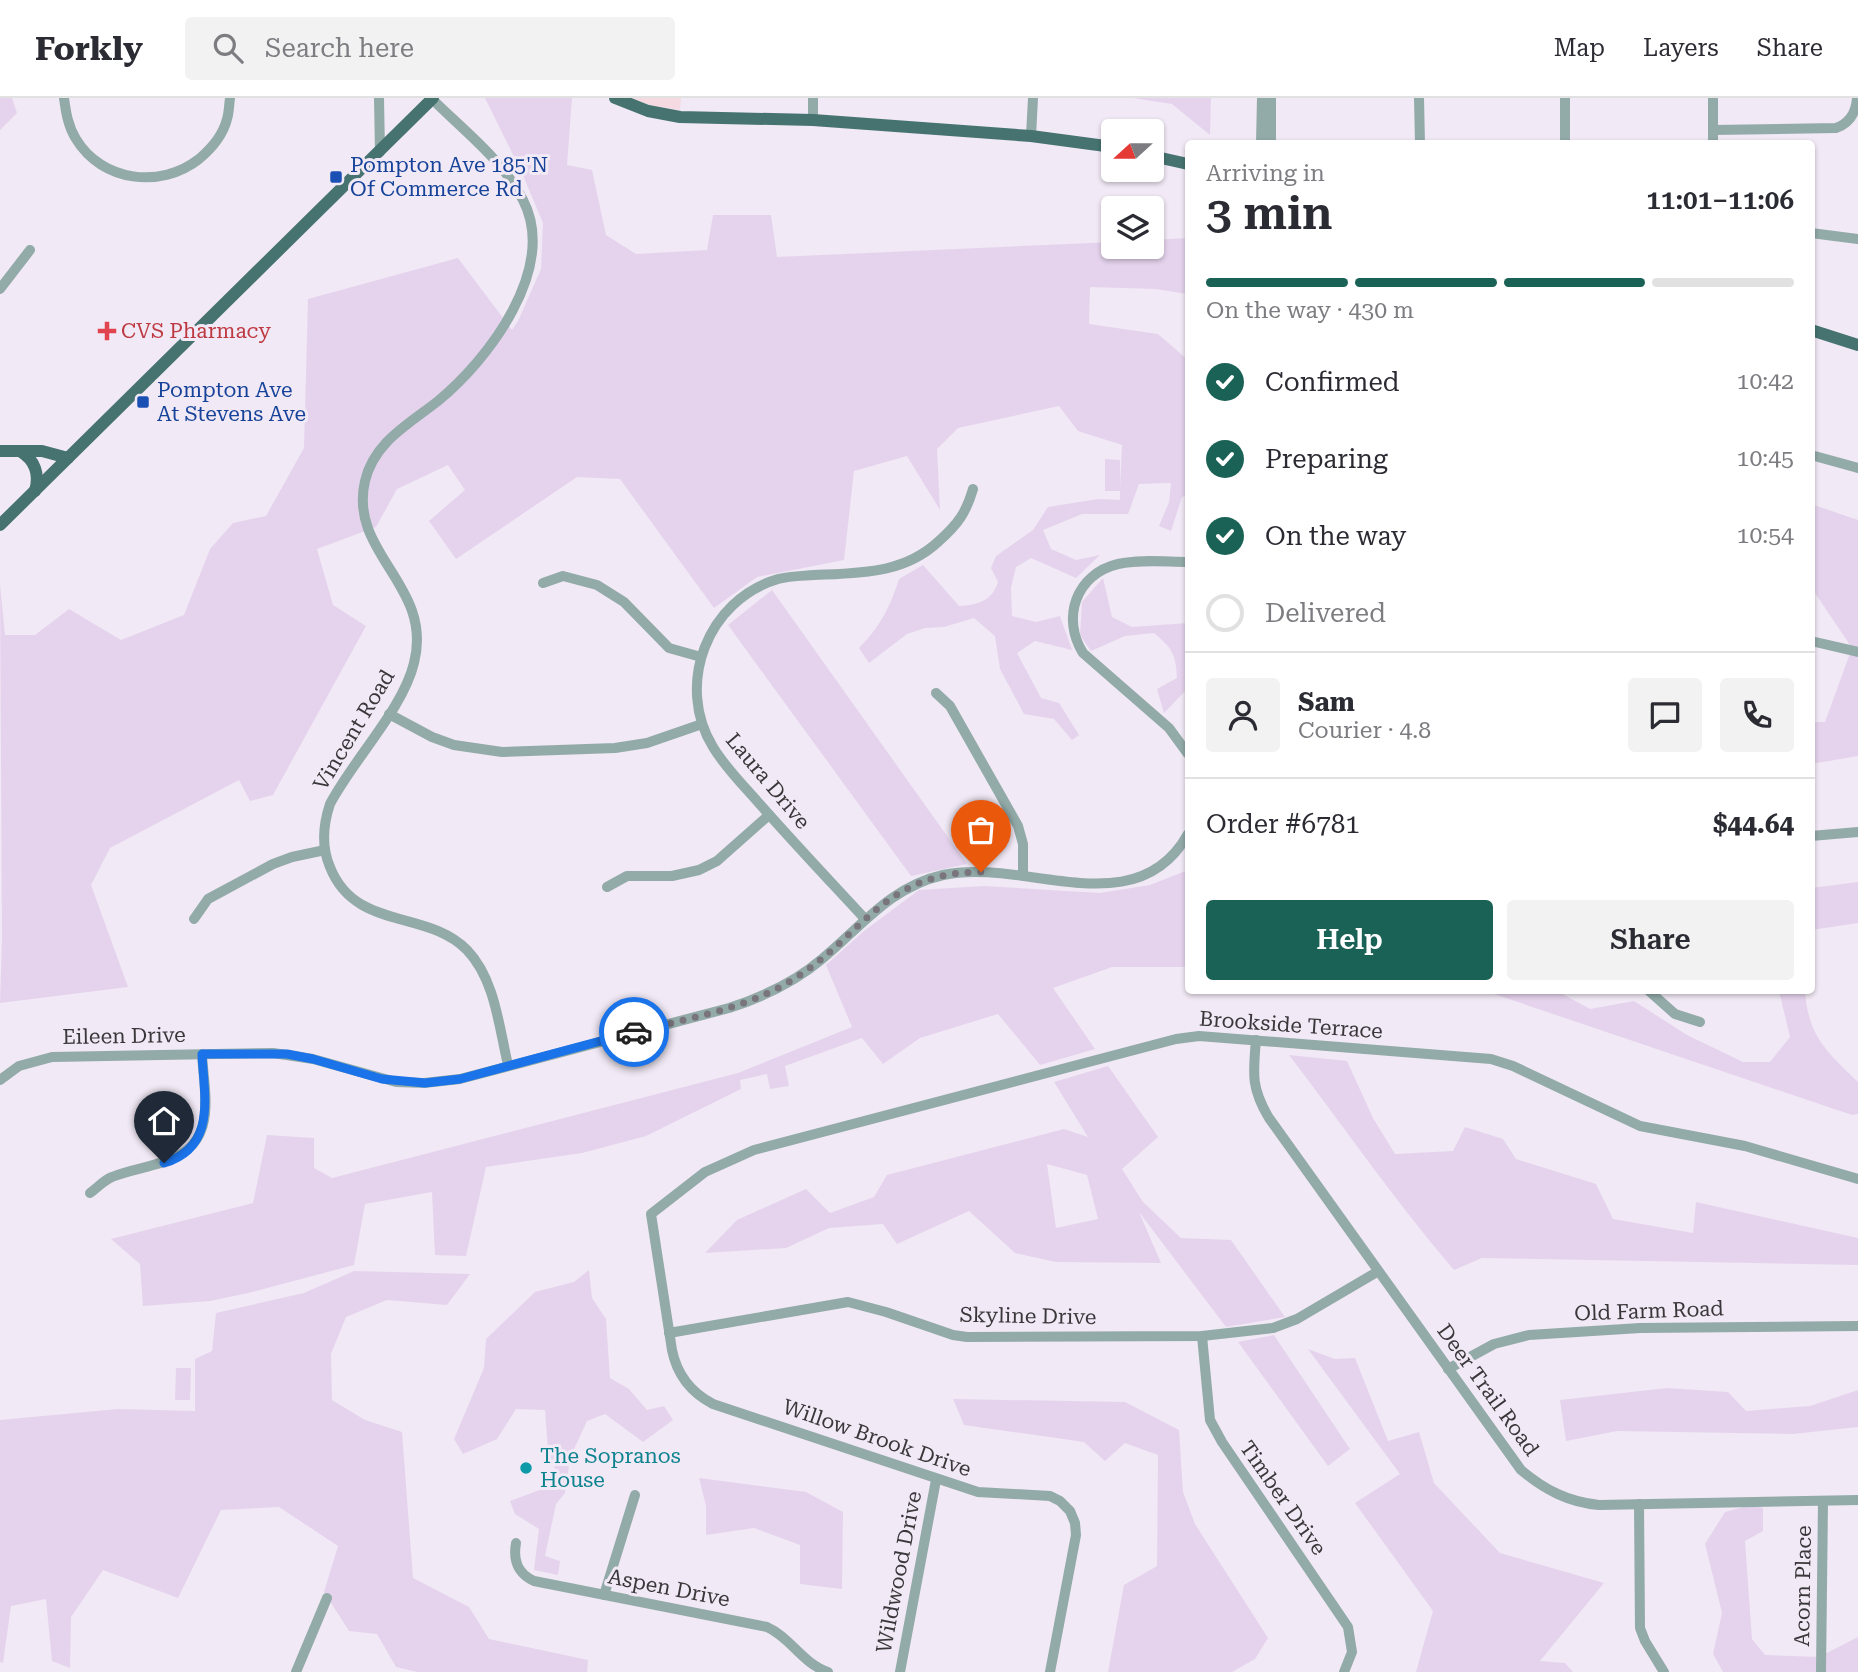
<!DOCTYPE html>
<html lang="en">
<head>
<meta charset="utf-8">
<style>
  body { margin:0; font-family:"Roboto Serif",serif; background:#f2f2f3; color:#2b2b33; height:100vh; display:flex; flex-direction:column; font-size:26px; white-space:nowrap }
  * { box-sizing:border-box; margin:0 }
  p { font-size:23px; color:#7c7c81 }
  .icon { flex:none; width:38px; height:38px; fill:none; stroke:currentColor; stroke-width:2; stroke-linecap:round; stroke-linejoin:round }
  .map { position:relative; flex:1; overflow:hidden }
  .details { position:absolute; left:1185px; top:42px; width:630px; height:854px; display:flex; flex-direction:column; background:#fff; border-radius:7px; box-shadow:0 2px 5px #0004 }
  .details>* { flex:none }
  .needle { width:46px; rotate:249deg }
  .fabs { position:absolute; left:1101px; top:21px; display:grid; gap:14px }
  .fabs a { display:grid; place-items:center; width:63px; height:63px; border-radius:7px; background:#fff; box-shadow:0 2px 5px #0004; font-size:35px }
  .pin { position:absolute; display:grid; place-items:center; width:60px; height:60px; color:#fff; margin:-72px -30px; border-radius:50% 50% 50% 0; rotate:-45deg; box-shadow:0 0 7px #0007 }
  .pin .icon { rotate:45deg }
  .courier { position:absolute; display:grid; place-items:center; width:70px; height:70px; margin:-35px; border:5px solid #1a73e8; border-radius:50%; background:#fff; color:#222; box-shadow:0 2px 9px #0007 }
  .head em { font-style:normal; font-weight:600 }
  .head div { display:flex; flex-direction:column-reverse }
  .head { display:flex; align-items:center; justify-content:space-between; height:119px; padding:0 21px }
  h1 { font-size:46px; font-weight:600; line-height:52px }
  .bar { display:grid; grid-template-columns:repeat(4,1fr); gap:10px 7px; align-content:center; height:84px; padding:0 21px }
  .bar i { height:9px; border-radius:5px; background:#e1e1e2 }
  .bar .on { background:#1b6256 }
  .bar p { grid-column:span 4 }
  .line { display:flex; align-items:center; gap:18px; padding:0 21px; border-top:2px solid #e1e1e2 }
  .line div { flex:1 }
  .round { display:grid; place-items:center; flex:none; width:74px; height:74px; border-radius:7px; background:#f2f2f3 }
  ol { padding:0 21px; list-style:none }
  li { display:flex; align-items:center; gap:21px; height:77px }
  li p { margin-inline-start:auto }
  li .icon { padding:7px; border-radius:50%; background:#1b6256; color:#fff; stroke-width:4 }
  li:last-child { color:#7c7c81 }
  li i { width:38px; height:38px; border:4px solid #e1e1e2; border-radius:50% }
  .button { display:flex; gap:14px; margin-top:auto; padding:14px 21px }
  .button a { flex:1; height:80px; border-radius:7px; background:#1b6256; color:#fff; font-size:28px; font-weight:600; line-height:80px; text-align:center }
  .button a+a { background:#f2f2f3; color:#2b2b33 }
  header { display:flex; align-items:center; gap:42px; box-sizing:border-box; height:98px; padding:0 35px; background:#fff; border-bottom:2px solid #e1e1e2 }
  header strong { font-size:33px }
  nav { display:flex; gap:38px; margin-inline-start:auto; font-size:24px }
  .search { width:490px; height:63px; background:#f2f2f3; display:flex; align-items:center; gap:18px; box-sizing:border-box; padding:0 24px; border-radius:7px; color:#7c7c81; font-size:26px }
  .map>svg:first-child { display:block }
  .commercial { fill:#f5dae1 }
  .green { fill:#e5d3ed; fill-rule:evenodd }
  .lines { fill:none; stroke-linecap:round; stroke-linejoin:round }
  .minor { stroke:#92aaa8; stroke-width:10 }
  .major { stroke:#467370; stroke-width:12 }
  .done { stroke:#7a757c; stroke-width:7; stroke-dasharray:0 12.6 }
  .route { stroke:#1a73e8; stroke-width:9 }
  .transit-dot { fill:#1a4fb4; stroke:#f1e9f5; stroke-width:2.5 }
  .health-dot { fill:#e0444e; stroke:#f1e9f5; stroke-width:2.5 }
  .culture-dot { fill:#0f9aa8; stroke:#f1e9f5; stroke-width:2.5 }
  .labels { text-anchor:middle; stroke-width:6; stroke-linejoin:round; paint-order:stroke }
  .transit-label { font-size:21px; fill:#164399; stroke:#f1e9f5; text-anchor:start }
  .health-label { font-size:21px; fill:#be3a42; stroke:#f1e9f5; text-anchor:start }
  .street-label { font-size:21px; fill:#3a373b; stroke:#f1e9f5 }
  .culture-label { font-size:21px; fill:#0d838f; stroke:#f1e9f5; text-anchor:start }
</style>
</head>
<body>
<header>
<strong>Forkly</strong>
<div class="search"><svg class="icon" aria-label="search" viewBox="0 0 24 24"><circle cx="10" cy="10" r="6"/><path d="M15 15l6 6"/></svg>Search here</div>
<nav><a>Map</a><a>Layers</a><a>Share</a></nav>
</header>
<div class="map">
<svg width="1858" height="1574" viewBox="0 0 1858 1574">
  <rect width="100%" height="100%" fill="#f1e9f5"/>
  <path class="commercial" d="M631,0H681L680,12L652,8Z"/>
  <g class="green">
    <path d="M0,0H12L17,15L0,32Z"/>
    <path d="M485,0H572L567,67L592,72L606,137L636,156L707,152L713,117H771L777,159L1113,144V149H1152V142L1188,140L1187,196L1156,191L1090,189L1089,226L1158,236L1188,262V397L1182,399L1171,433L1159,428L1169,404L1171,385L1139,386L1128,416H1082L1043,432L1051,451L1076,462L1100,457L1076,480L1031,460L1016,469L1011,490L1012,518L1036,524L1060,518L1072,552L1035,543L1017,555L1041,600L1059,605L1079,637L1072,642L1054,621L1024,616L1000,571L995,538L974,520L944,529L925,530L907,536L869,565L859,550C880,529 890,509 899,481L923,467L959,508C978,507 992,503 998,484L991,470L996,458L1033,432L1048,409L1098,401L1120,402V393H1105V361L1120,362V390L1122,347L1078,333L1059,308L958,330L937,351L940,412L907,358L854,373L844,462L757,479L714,510L620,381L577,379L456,461L429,423L465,392L448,367L397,391L376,429L317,451L333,507L366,528L273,697L250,703L239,682L110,750L91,787L128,889L0,905L2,842L0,486L5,537H35L69,511L121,542L184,517L210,451L233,425L266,418L304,350L308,201L458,160L512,232L518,223L541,171L543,125L522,75Z"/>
    <path d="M1133,0H1211L1210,37L1172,6Z"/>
    <path d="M1811,406L1858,422V658L1811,666V624H1825L1852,550L1811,489Z"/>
    <path d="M1103,480L1112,519L1132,529L1188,525V590L1164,615L1157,591L1177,580C1176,556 1172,550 1154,535L1125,538L1091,553L1080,537L1082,504Z"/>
    <path d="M772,492L967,766L911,778L728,527Z"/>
    <path d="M1183,774H1188V869H1112L1053,890L1095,951L1040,967L998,916L920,940L883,966L862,940L785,968L789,988L770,991L767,976L740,982L741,991L646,1038L582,1055L486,1069L466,1158L435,1157L432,1094L365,1106L354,1167L248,1195L210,1203L143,1208L140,1166L111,1141L253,1105L267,1037L314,1040V1070L332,1080L738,975L852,929L826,867L864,833L919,792L984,788L1100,795L1150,787Z"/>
    <path d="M1858,784V825L1811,832V790Z"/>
    <path d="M1485,893H1557L1590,911L1634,903L1687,937L1743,964H1770L1790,939L1779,893H1805C1808,938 1827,954 1858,984V1016L1852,1017Z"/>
    <path d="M1289,957L1347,963L1373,1020L1395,1056L1453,1053L1465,1029L1503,1041L1516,1061L1596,1086L1613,1121L1693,1135L1696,1104L1858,1140V1167L1482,1160L1454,1172C1395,1103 1344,1029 1289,957Z"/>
    <path d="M1108,968L1158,1039L1122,1071L1143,1104L1181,1140L1231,1142L1285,1219L1226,1229L1139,1114L1161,1165L1056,1164L1015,1155L969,1113L897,1146L883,1126L829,1130L786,1150L705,1155L737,1122L806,1091L830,1115L874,1099L887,1077L1064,1031L1088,1039L1054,984ZM1047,1066L1087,1077L1098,1121L1056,1130Z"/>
    <path d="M589,1172L592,1200L606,1221L610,1280L629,1291L647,1312L664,1308L673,1322L643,1344L605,1316L587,1323L570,1360L565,1395L556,1406L545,1458L560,1463L558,1477L534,1472L539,1431L515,1416L510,1403L553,1387L556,1373L548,1352L545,1312L516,1311L497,1341L463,1356L454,1341L484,1270L486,1241L535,1194L574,1184Z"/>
    <path d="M354,1173L470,1176L447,1207L387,1202L346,1219L331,1256L332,1302L365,1322L402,1334L413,1480L469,1509L489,1541L588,1562L587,1574H417L396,1569L377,1536L349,1533L324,1494L338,1448L279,1409L221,1412L178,1500L103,1472L71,1519L70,1570L52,1563L46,1501L11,1508L3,1565L0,1564V1322L118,1311L195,1313V1261L212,1253L216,1215L304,1195Z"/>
    <path d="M1274,1237L1350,1351L1328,1368L1238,1244Z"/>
    <path d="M1308,1251L1335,1261L1355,1260L1388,1343L1419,1334L1434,1385L1500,1455L1604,1485L1540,1563L1565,1565L1573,1574H1416L1433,1513L1355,1405L1400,1376Z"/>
    <path d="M176,1270H191L190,1302H175Z"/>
    <path d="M1667,1290L1728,1294L1746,1313L1810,1308L1858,1292V1329L1793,1336L1617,1333L1566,1343L1560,1302Z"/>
    <path d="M953,1301L1125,1304L1179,1332L1183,1394L1195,1426L1268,1540L1255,1561L1232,1574H1108L1124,1487L1157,1468L1158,1357L1125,1345L1105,1363L1084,1344L964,1327Z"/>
    <path d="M699,1380L806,1394L843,1414L842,1491L800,1486V1447L754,1430L706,1437V1408Z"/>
    <path d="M1751,1407L1763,1410V1433L1745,1443L1752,1541L1765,1557L1819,1559L1858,1539V1574H1723L1713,1556L1722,1515L1705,1446L1725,1414Z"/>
  </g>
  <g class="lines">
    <g class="minor">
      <path d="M64,0C66,15 68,28 76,41C102,84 161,91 199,61C211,51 223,37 227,21C229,15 229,7 230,0"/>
      <path d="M379,0L380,54"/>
      <path d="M431,0C462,31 503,62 523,102C558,170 489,261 438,303C409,326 374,344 365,383C348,456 434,487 414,565C403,611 353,662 330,706C323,727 321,748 330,769C355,833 427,811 467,852C495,881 499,929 508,967"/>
      <path d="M1419,0L1420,46"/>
      <path d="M1565,0V46"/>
      <path d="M1713,0V46"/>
      <path d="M813,22V0"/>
      <path d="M1713,32L1836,30C1850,25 1856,15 1857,0"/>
      <path d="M1031,38L1033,0"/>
      <path d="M1261,46L1262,0"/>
      <path d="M1271,46V0"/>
      <path d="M1811,135L1858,141"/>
      <path d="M0,191L30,152"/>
      <path d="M1811,357L1858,370"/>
      <path d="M1188,464C1166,464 1140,461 1118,466C1076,476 1061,520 1083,555L1169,630L1188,656"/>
      <path d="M543,485L563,478L597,487L624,504L669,550L701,559"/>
      <path d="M1811,543L1858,554"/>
      <path d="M936,595L950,608L1018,728L1023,746V778"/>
      <path d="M389,616L432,639L454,647L502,654L615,650L647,645L702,626"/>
      <path d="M1811,738L1858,734"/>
      <path d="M607,789L627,778H672L699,772L717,763L769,717"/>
      <path d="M194,821L208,801L273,766L292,759L325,752"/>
      <path d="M865,821C829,782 792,743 757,703C742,686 725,669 713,649C675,587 707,502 778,481C790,478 802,478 814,477C860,475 904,476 939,443C958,426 966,415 973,391"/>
      <path d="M1648,892L1675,916L1700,924"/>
      <path d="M1256,942C1253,976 1251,990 1269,1020L1521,1372C1545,1392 1568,1404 1599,1407L1858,1402"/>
      <path d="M0,982L19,968L52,959L273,955L313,961L396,984L424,985L460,981L729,910C763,899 795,884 822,861C861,829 890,789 943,777C1024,759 1136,829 1188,736"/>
      <path d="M90,1095C97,1090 104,1082 112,1079C146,1065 196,1068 204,1022C208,1001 203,977 202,956"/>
      <path d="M669,1235L848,1204L886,1214L953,1237L967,1239L1202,1238L1273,1230L1297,1221L1377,1174"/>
      <path d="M1202,1238L1210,1322L1222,1344L1348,1529L1352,1554L1344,1574"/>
      <path d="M1448,1271L1494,1246L1529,1237L1640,1230L1858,1228"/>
      <path d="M1639,1406L1640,1530L1645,1543L1664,1574"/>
      <path d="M516,1445C513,1462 517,1475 534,1483L767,1529C790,1539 803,1566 828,1574"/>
      <path d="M604,1497L635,1397"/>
      <path d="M296,1574L327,1500"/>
      <path d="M900,1574L936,1382"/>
      <path d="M1050,1574L1076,1437L1075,1425L1070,1413L1060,1403L1050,1398L978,1394L713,1306C690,1294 677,1277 672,1252L651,1116L705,1074L754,1052L1176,941L1199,938L1491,961L1513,968L1640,1028L1745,1048L1858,1081"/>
      <path d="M1821,1574L1823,1403"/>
    </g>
    <g class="major">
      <path d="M615,0L648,13L680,19L813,22L1031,38L1113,49"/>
      <path d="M1152,58L1188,66"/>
      <path d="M1811,232L1858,247"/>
      <path d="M0,353H42L68,360"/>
      <path d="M20,353C35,362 40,376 35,393"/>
      <path d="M0,427L433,0"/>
    </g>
  </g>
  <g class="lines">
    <path class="done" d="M634,934C685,921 741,912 787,885C862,842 880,774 981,774"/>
    <path class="route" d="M164,1065C217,1049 204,998 202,956H287L313,961L382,981L425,985L460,981L634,934"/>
  </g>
  <g class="transit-dot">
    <rect x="329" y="72" width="14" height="14" rx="3.5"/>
    <rect x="136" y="297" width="14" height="14" rx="3.5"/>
  </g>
  <path class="health-dot" d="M103.5 222.5h7v7h7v7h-7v7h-7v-7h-7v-7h7z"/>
  <circle class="culture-dot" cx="526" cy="1370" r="7"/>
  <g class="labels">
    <g class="transit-label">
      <text x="350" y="74">Pompton Ave 185'N<tspan x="350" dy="24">Of Commerce Rd</tspan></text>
      <text x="157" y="299">Pompton Ave<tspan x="157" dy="24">At Stevens Ave</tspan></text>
    </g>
    <g class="health-label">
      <text x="121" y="240">CVS Pharmacy</text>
    </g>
    <g class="street-label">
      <text transform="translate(354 632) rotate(-59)" y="7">Vincent Road</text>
      <text transform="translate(768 683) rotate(50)" y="7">Laura Drive</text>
      <text transform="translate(1291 927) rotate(4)" y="7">Brookside Terrace</text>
      <text transform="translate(124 938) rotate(-1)" y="7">Eileen Drive</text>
      <text transform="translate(1649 1213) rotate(-2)" y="7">Old Farm Road</text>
      <text transform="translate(1028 1218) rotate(1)" y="7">Skyline Drive</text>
      <text transform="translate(1488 1292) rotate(54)" y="7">Deer Trail Road</text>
      <text transform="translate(877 1340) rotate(19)" y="7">Willow Brook Drive</text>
      <text transform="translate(1283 1400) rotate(55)" y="7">Timber Drive</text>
      <text transform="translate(899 1474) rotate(-79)" y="7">Wildwood Drive</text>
      <text transform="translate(1803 1488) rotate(-89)" y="7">Acorn Place</text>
      <text transform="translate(669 1490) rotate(11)" y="7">Aspen Drive</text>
    </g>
    <g class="culture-label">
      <text x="540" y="1365">The Sopranos<tspan x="540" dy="24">House</tspan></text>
    </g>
  </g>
</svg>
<div class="fabs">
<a><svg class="needle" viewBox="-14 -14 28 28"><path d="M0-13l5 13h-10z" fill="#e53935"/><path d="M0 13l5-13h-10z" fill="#7c7c81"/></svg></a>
<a><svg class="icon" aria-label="layers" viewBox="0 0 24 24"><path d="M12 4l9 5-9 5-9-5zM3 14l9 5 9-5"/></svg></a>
</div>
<div class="pin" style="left:981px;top:774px;background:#ea580c"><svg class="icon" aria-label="bag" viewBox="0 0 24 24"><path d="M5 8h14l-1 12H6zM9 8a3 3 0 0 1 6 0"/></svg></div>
<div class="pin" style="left:164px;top:1065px;background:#1f2937"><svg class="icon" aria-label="home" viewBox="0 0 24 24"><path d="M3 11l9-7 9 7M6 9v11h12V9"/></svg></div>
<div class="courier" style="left:634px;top:934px"><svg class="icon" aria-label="car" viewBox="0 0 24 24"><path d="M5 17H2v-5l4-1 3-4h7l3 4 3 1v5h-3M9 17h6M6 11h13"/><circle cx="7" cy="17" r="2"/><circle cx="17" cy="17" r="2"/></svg></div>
<section class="details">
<div class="head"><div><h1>3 min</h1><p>Arriving in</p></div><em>11:01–11:06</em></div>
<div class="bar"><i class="on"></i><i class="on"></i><i class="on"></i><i></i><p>On the way · 430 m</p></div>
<ol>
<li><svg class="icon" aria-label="check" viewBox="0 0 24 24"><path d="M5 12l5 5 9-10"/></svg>Confirmed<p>10:42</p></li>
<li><svg class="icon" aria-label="check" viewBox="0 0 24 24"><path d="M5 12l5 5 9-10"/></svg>Preparing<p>10:45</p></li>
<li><svg class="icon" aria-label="check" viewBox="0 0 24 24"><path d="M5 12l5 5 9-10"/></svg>On the way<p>10:54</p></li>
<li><i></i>Delivered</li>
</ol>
<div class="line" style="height:126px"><a class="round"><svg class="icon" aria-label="person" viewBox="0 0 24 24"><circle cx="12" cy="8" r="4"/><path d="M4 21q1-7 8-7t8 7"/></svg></a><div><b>Sam</b><p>Courier · 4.8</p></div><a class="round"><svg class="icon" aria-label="chat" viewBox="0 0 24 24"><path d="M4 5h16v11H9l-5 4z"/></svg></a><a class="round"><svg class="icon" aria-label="phone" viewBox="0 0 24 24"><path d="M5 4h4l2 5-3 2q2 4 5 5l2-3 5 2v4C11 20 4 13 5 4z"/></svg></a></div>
<div class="line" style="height:91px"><div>Order #6781</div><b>$44.64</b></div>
<div class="button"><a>Help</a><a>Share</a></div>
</section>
</div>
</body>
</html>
